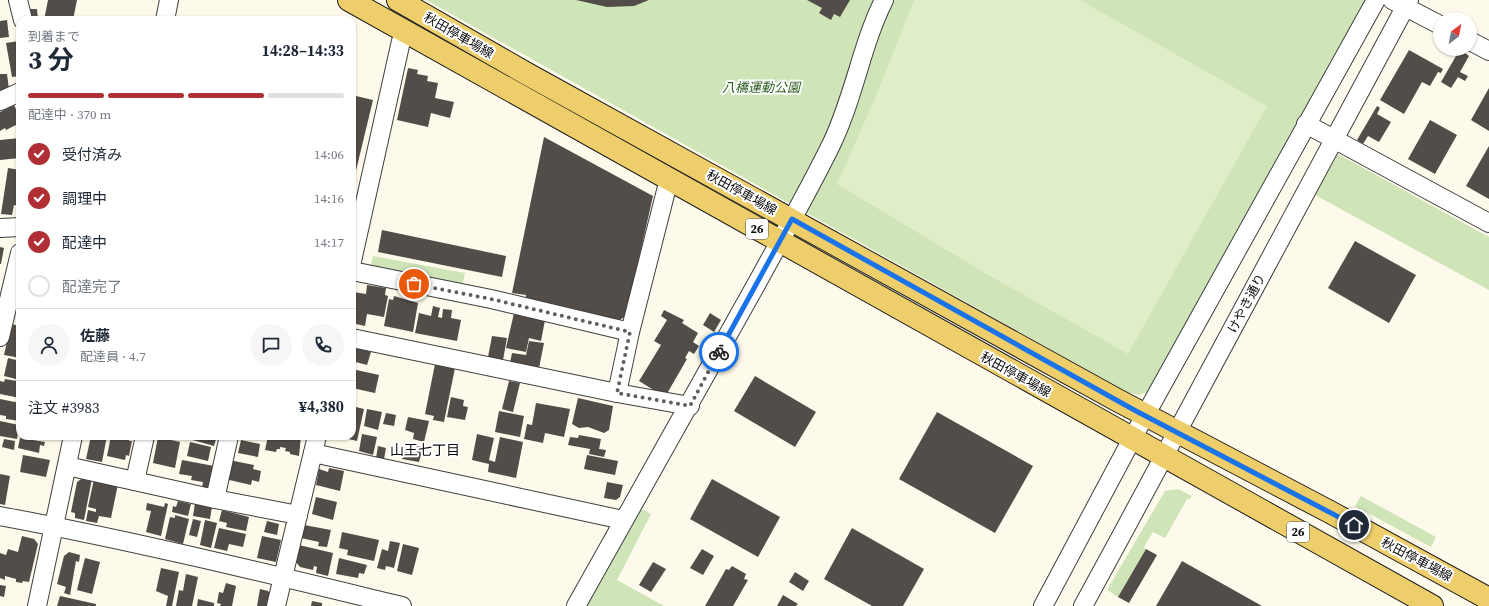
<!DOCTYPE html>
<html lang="ja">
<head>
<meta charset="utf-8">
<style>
  body { margin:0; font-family:"Source Serif 4","Noto Sans JP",serif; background:#f6f6f7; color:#1f2937; height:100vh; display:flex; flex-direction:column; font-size:15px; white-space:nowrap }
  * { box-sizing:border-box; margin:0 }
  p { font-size:13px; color:#747a83 }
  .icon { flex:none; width:22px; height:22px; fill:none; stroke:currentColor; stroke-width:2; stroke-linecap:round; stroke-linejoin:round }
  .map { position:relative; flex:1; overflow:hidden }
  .sheet { position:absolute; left:16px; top:16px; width:340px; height:424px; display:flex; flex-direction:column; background:#fff; border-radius:12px; box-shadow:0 1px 3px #0004 }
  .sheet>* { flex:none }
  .needle { width:26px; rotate:32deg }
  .buttons { position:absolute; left:1433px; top:12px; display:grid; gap:8px }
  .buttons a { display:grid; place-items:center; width:44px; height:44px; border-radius:50%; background:#fff; box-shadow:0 1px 3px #0004; font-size:20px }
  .pin { position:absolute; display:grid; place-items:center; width:34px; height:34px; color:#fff; margin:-17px; border:2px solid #fff; border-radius:50%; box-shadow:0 1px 4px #0007 }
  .courier { position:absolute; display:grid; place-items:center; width:40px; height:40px; margin:-20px; border:3px solid #1a73e8; border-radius:50%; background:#fff; color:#222; box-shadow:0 1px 5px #0007 }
  .headline em { font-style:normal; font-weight:700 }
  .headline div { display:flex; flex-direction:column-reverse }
  .headline { display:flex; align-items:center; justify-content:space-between; height:68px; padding:0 12px }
  h1 { font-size:26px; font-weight:700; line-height:30px }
  .bar { display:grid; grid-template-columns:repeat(4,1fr); gap:6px 4px; align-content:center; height:48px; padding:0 12px }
  .bar i { height:5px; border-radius:3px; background:#e0e1e3 }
  .bar .on { background:#b02f34 }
  .bar p { grid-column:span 4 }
  .line { display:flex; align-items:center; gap:10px; padding:0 12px; border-top:1px solid #e0e1e3 }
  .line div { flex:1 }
  .round { display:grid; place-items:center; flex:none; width:42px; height:42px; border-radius:21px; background:#f6f6f7 }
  ol { padding:0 12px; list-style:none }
  li { display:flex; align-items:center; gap:12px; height:44px }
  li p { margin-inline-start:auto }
  li .icon { padding:4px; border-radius:50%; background:#b02f34; color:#fff; stroke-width:4 }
  li:last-child { color:#747a83 }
  li i { width:22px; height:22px; border:2px solid #e0e1e3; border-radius:50% }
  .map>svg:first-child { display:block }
  .green { fill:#cfe5b8 }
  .pitch { fill:#e0edc9 }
  .building { fill:#534d49 }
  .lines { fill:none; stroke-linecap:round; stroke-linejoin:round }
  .minor-casing { stroke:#3e3e3e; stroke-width:20 }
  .major-casing { stroke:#1c1c1c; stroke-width:24 }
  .minor { stroke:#fff; stroke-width:18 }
  .major { stroke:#eece6b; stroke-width:22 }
  .done { stroke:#605f59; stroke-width:4; stroke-dasharray:0 7.2 }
  .route { stroke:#1a73e8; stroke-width:5 }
  .labels { text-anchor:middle; stroke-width:4; stroke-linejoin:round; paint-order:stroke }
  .shield { fill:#fff; stroke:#545454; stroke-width:1 }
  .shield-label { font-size:12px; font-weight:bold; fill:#0b0b0b }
  .street-label { font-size:13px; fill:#0b0b0b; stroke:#fff }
  .park-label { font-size:13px; font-style:italic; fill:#2e5e21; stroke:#fff }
  .neighbourhood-label { font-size:14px; fill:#0b0b0b; stroke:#fff }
</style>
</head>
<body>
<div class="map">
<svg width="1489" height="606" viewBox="0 0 1489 606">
  <rect width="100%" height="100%" fill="#fefaeb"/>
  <g class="green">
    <path d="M426,0H1367L1150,391L1139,395L1127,392Z"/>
    <path d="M1338,154L1489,237V290L1315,195Z"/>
    <path d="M373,256L465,273L462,288L370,270Z"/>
    <path d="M1178,489L1192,496L1189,500L1187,499L1165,538L1153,532L1144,547L1146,549L1118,597L1107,590L1165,491Z"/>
    <path d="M1361,496L1436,537L1431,547L1355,506Z"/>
    <path d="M640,508L651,514L617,580L664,606H587Z"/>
  </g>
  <path class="pitch" d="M914,0H1080L1267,106L1128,354L985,273L837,184L873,103Z"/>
  <g class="building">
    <path d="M48,0H77L73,20H44Z"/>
    <path d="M576,0H649L634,6L607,7Z"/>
    <path d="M807,0H850L840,17L834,14L831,20L819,13L822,8Z"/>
    <path d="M25,9H37L38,20H25Z"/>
    <path d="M7,20L9,37L0,38V21Z"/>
    <path d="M19,41L20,76L12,77L6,43Z"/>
    <path d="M1460,49L1466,50L1465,53L1469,56L1460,72L1468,76L1465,81L1458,77L1451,88L1441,82Z"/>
    <path d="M1409,50L1443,69L1441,73L1438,72L1430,86L1422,82L1404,114L1380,100Z"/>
    <path d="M408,68L418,70L417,74L428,76L427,81L438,83L435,98L454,102L450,118L431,113L428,127L397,120Z"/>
    <path d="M0,74H7L9,89L0,90Z"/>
    <path d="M1489,88V131L1471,120Z"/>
    <path d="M352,95L373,100L353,183H352Z"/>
    <path d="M14,105L20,118V123L6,130L5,128L0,131V112Z"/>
    <path d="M1377,106L1380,108L1377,114L1391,122L1379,142L1368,136L1363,144L1357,140Z"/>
    <path d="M1430,120L1457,135L1435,174L1408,159Z"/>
    <path d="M544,137L653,196L626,316L618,321L525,301L526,295L512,293Z"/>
    <path d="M20,138V158L0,160V140Z"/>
    <path d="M1489,146V199L1466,186Z"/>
    <path d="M8,168L20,170V206L14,205L12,215L1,214Z"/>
    <path d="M382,230L506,256L502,277L378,252Z"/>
    <path d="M1355,241L1416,275L1389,323L1328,288Z"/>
    <path d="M0,247L4,248L1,264H0Z"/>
    <path d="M367,285L386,288L385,295L388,296L384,317L367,314L365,326L352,323L353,292L366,294Z"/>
    <path d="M394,296L418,303L413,332L384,326L389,299L393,300Z"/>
    <path d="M433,306L440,308L438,317L442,318L443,309L452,310L451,318L461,320L457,341L415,333L419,313L431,316Z"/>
    <path d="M664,310L684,320L682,323L698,333L693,342L699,346L694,354L689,351L685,358L687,359L665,397L639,381L661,345L654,341L667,320L661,316Z"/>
    <path d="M514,313L545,320L541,341L529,338L526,352L506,348Z"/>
    <path d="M710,313L721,320L714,332L703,325Z"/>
    <path d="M11,324L20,326V358L4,355Z"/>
    <path d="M492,336L507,338L503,360L488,357Z"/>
    <path d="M529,341L544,343L539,368L510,363L512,353L526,355Z"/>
    <path d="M352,347L371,352L367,365L352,361Z"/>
    <path d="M8,358L20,361V380L4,376Z"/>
    <path d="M435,364L455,368L444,422L433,420L434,416L425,414Z"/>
    <path d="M352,369L379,375L375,393L352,388Z"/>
    <path d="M755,376L816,412L795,447L734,411Z"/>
    <path d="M5,379L17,381V384L20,385V398L0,394V381L4,382Z"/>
    <path d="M509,381L520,383L513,412L502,409Z"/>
    <path d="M451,397L464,400L463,406L468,407L465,420L447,417Z"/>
    <path d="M578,398L613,406L609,430L604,433L588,427L579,428L572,424Z"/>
    <path d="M0,399L20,403V421L6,419V416L0,415Z"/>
    <path d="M536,403L570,409L564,437L545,433L543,443L524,439L527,424L532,425Z"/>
    <path d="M352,406L364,409L357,441L340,437L352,436Z"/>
    <path d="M367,409L382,412L378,430L364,426Z"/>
    <path d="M499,411L524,416L520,437L495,432Z"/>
    <path d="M937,412L1033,466L995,533L899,479Z"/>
    <path d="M386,413L396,415L394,426L383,424Z"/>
    <path d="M408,417L429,421L424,442L413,439L414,433L405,430Z"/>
    <path d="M0,421L19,425L17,439L0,436Z"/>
    <path d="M362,434L377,437L373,455L359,451Z"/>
    <path d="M477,434L494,438L489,460L495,462L500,437L523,442L516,478L488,472L489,464L472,460Z"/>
    <path d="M579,435L601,439L599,449L606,450L604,457L589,454L590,449L568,445L570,437L578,438Z"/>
    <path d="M91,436H107L102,462L86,459Z"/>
    <path d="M111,436L130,437L129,441H132L129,456L126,455L125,460L107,456Z"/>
    <path d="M190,436H217L214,446L189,439Z"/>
    <path d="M268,436H301L299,456L290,454V452L285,451L286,448L280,447V449H277L276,452L265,450Z"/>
    <path d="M158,437L180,442L175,468L153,463Z"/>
    <path d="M20,438L45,442L44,446L40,445L39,453L18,448Z"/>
    <path d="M4,439L15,441L14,450L2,447Z"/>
    <path d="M241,440L260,444L258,457L238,453Z"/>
    <path d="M190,442L211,447L208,461L187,456Z"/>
    <path d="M405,444L423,447L419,462L402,459Z"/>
    <path d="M378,446L386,448L384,459L376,458Z"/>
    <path d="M23,455L50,460L46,477L20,472Z"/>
    <path d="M587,455L618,461L615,475L584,469Z"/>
    <path d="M182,460L214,466L211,486L207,489L202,488L203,482L191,480L192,476L179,474Z"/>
    <path d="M229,460L254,465L253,469L261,471L259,482L252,480L251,485L225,479Z"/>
    <path d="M329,468L344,471L340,491L316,485L319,469L328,472Z"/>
    <path d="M0,474L10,476L5,505L0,504Z"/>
    <path d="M84,477L92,479L84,520L75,518V513L71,512L77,482Z"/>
    <path d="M94,479L118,484L111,518L99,516L97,523L86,521L88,510L96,512V509L88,507Z"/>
    <path d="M712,479L780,517L758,557L690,519Z"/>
    <path d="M607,482L623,485L620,497L616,500L604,498Z"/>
    <path d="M316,497L337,502L333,520L312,514Z"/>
    <path d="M178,501L191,504L188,516L172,512L173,506L176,507Z"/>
    <path d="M147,503L164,507L165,503L168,504L161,536L146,532L151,511L146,510Z"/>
    <path d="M195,503L212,507L210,519L193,516Z"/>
    <path d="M222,510L249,517L246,531L226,527L227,523L219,521Z"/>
    <path d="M175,515L189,519L183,544L165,539L170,517L175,518Z"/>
    <path d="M193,519L201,521L197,537L189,535Z"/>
    <path d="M205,520L217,523L211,548L200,545Z"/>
    <path d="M267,521L279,524L277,535L264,532Z"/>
    <path d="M304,525L331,530L327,547L318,546L319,542L301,538Z"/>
    <path d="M219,528L246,534L243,547L229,544L227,551L214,548Z"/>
    <path d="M852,528L924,569L903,606H872L824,579Z"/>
    <path d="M342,532L379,540L374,561L347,555L348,550L339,548Z"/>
    <path d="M22,536L34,539L38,544L29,582L23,581L22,583L16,582V579L5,576V580L0,578V553L6,555L8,549L18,552Z"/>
    <path d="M262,536L281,540L276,562L257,558Z"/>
    <path d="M390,541L400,543L394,568L386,566L385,570L377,568L382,549L388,551Z"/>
    <path d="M403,544L419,548L412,575L397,571Z"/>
    <path d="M299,545L333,553L328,576L316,573L317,567L314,566L313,570L300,567L296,562Z"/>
    <path d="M702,549L714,556L703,575L690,568Z"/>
    <path d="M1146,549L1157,555L1129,603L1118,597Z"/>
    <path d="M69,552L80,555L79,562L76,561L70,595L64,593L66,587L57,584L64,556Z"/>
    <path d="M85,558L100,562L92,594L77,590Z"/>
    <path d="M339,558L367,565L364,574L359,573L358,578L336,574Z"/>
    <path d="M1182,561L1262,606H1156Z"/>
    <path d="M653,562L666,569L651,592L639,585Z"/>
    <path d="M732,566L746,574L744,579L748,580L733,606H705L726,569L729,570Z"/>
    <path d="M161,568L179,572L172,606H166L168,596L156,591Z"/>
    <path d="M795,572L809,581L803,591L789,582Z"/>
    <path d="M186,574L198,577L192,606H176L179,590L183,591Z"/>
    <path d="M226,583L236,586L232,606H220L221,604L217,603L219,592L223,593Z"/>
    <path d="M0,585L6,586L4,597L0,596Z"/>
    <path d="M260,589L268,591L273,597L271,606H257Z"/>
    <path d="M783,595L798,604L796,606H777Z"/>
    <path d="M60,596L96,604V606H57Z"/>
    <path d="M198,599L214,603V606H197Z"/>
    <path d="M312,601L322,603V606H311Z"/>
  </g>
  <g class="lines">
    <defs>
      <g id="minor">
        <path d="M18,0L23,20"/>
        <path d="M1392,0L1440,25"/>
        <path d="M165,20L169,0"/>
        <path d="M1470,41L1489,51"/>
        <path d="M0,101L20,92"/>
        <path d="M1306,124L1489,223"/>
        <path d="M0,228L20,227"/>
        <path d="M352,261L401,41L406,32"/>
        <path d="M352,271L491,299L630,332L617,393L690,406"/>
        <path d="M630,332L669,179"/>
        <path d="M0,337L20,253"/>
        <path d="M352,338L617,393"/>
        <path d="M313,453L623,520"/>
        <path d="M67,466L215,499L298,515"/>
        <path d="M135,481L145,436"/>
        <path d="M215,499L229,436"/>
        <path d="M0,516C135,541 269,574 402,606"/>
        <path d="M37,606L73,436"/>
        <path d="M276,606L317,436"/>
        <path d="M576,606C636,498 697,392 757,283C782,237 808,192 831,145C854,98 861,46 884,0"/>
        <path d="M1043,606L1132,439L1376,0"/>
        <path d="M1083,606C1193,405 1299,202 1409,0"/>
      </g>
      <g id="major">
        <path d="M349,0L1432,606"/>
        <path d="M398,0L529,75L1117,400L1330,512L1489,599"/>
      </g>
    </defs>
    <use href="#minor" class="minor-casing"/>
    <use href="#major" class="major-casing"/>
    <use href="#minor" class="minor"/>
    <use href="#major" class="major"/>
  </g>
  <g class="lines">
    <path class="done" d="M414,284L491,299L630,332L617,393L690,406L719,352"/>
    <path class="route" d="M719,352L792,219L1136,411L1354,525"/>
  </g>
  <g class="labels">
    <g class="shield">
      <rect x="746" y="219" width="22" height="20" rx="3"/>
      <rect x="1287" y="522" width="22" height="20" rx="3"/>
    </g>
    <g class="shield-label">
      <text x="757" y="233">26</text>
      <text x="1298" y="536">26</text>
    </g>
    <g class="street-label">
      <text transform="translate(459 35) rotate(30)" y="5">秋田停車場線</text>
      <text transform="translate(742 192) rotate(29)" y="5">秋田停車場線</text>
      <text transform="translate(1246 303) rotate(-62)" y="5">けやき通り</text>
      <text transform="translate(1016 374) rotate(29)" y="5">秋田停車場線</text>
      <text transform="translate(1417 559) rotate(28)" y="5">秋田停車場線</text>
    </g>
    <g class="park-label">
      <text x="761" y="92">八橋運動公園</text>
    </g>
    <g class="neighbourhood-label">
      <text x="425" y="455">山王七丁目</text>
    </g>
  </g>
</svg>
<div class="buttons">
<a><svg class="needle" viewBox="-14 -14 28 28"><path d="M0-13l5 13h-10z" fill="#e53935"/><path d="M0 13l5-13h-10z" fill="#747a83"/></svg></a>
</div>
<div class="pin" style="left:414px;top:284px;background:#ea580c"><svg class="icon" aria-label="bag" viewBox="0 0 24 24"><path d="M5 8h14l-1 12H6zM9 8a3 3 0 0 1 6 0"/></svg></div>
<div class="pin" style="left:1354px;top:525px;background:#1f2937"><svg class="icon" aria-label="home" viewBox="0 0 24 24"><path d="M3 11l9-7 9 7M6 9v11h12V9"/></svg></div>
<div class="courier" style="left:719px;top:352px"><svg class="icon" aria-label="bike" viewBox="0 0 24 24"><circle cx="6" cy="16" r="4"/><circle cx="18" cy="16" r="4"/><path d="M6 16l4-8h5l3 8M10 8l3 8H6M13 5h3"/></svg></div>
<section class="sheet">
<div class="headline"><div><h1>3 分</h1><p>到着まで</p></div><em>14:28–14:33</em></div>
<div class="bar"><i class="on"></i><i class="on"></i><i class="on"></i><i></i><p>配達中 · 370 m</p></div>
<ol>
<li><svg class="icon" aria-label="check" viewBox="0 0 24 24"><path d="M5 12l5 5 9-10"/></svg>受付済み<p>14:06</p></li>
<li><svg class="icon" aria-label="check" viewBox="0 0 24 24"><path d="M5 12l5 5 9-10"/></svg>調理中<p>14:16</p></li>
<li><svg class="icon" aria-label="check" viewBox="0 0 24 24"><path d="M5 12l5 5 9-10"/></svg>配達中<p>14:17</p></li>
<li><i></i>配達完了</li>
</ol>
<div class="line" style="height:72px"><a class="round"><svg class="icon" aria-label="person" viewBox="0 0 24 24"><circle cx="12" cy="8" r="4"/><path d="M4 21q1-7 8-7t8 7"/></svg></a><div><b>佐藤</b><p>配達員 · 4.7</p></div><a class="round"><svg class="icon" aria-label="chat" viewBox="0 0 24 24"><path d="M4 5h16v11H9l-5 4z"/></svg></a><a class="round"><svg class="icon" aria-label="phone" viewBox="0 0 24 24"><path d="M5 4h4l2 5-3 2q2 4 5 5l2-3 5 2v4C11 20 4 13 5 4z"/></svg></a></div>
<div class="line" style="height:52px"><div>注文 #3983</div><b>¥4,380</b></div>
</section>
</div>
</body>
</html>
